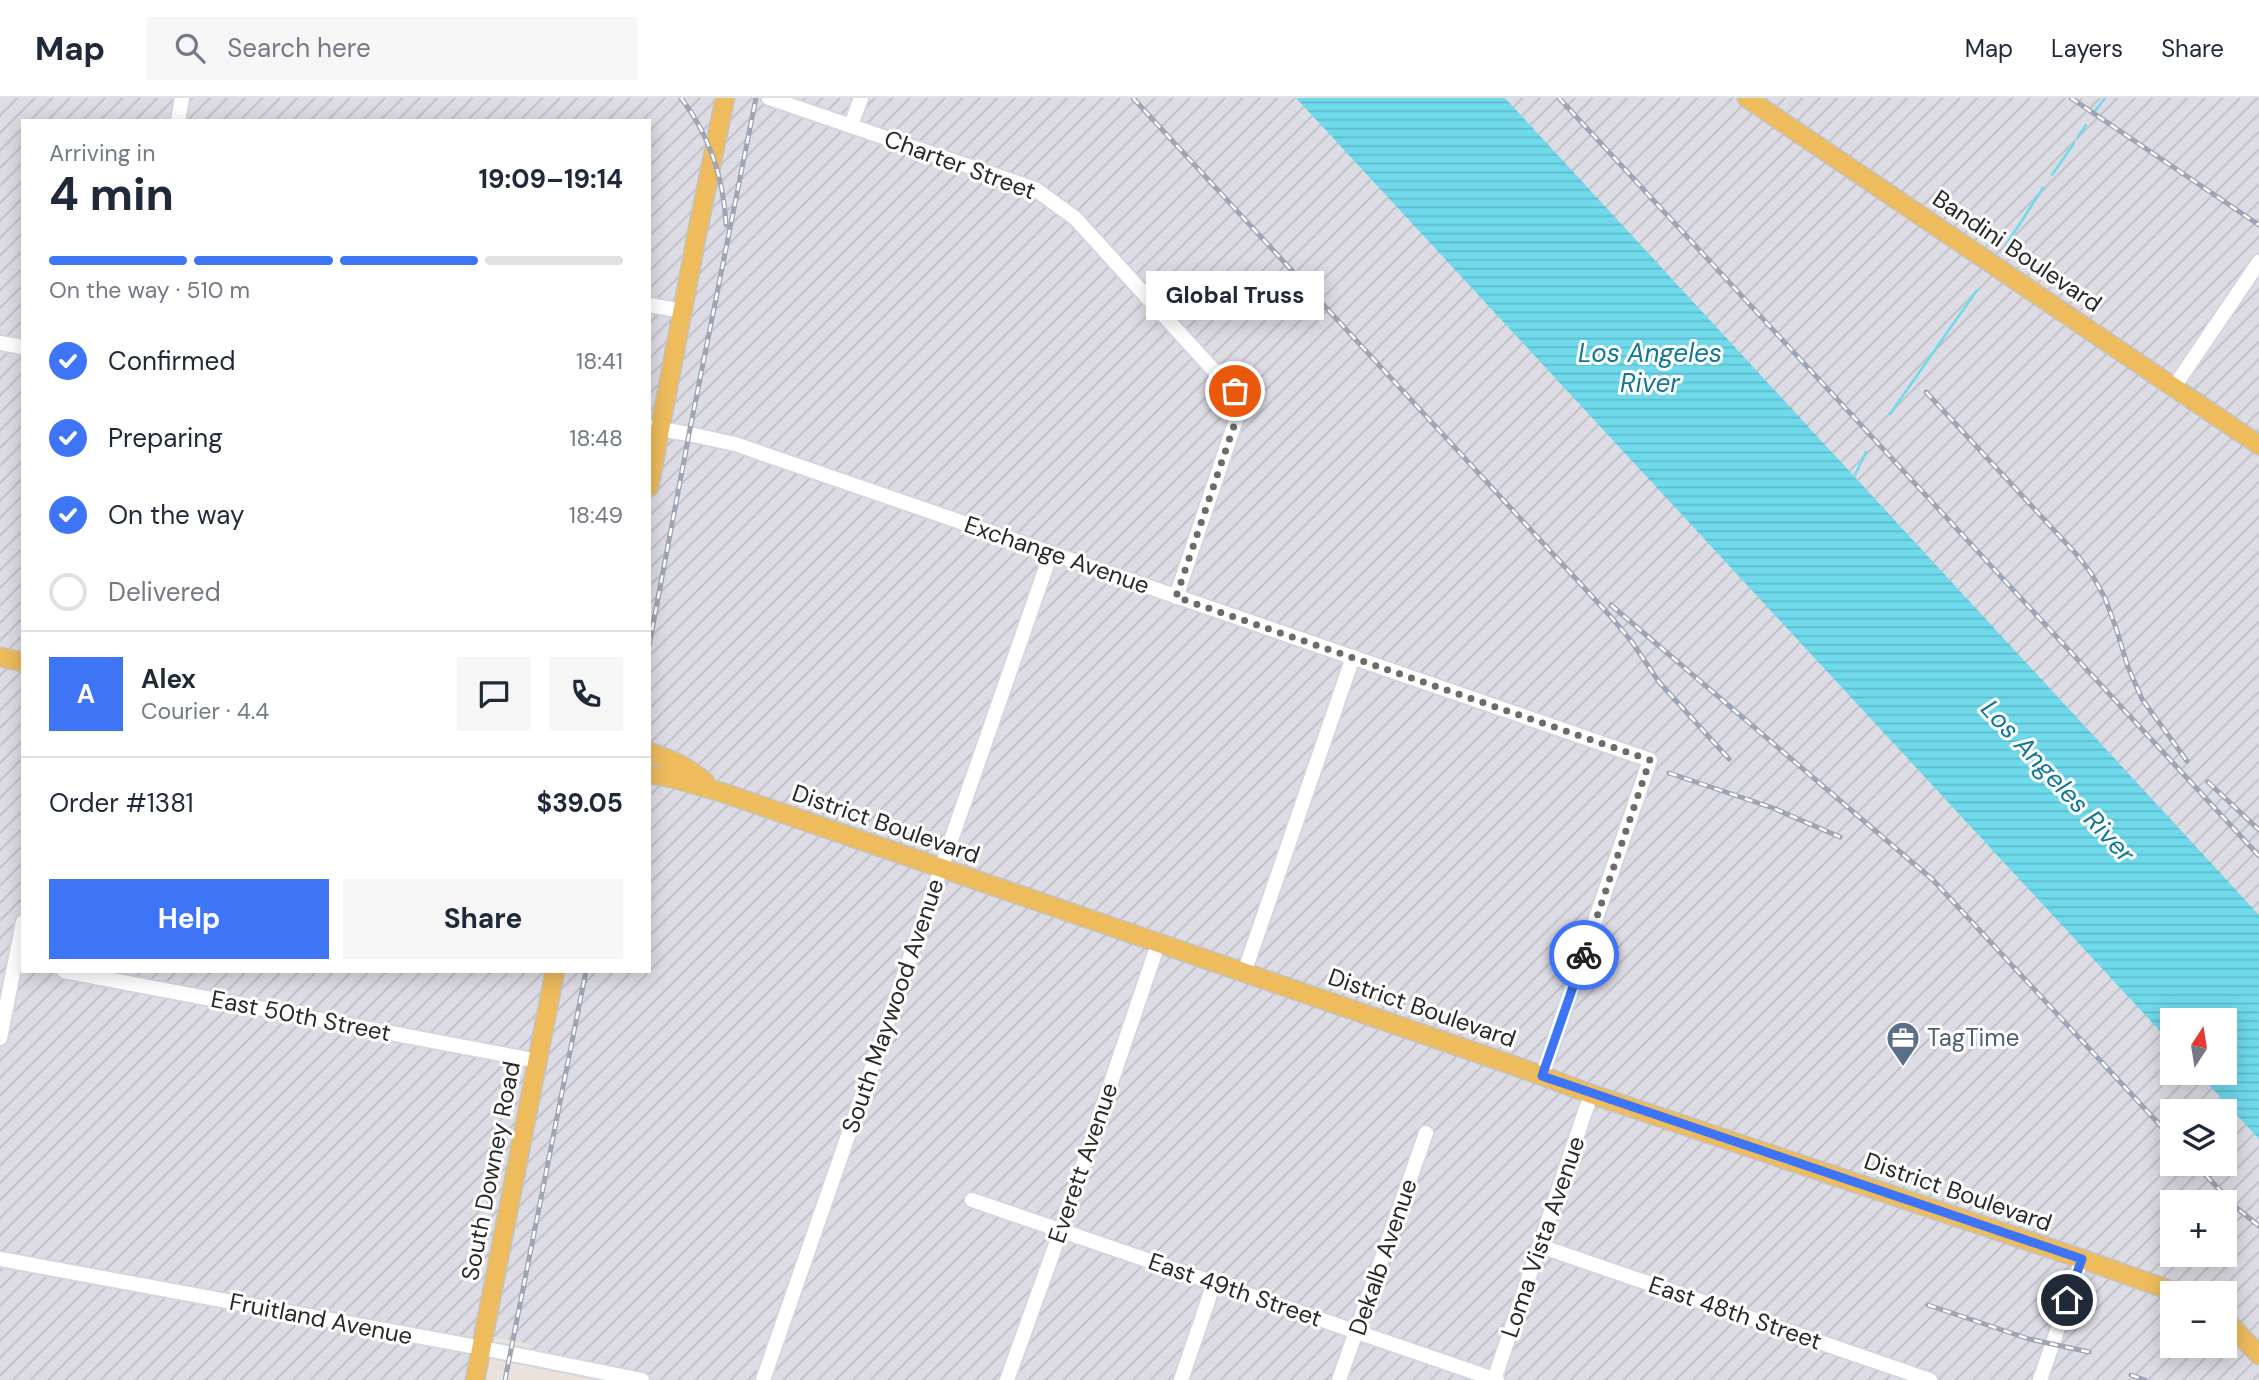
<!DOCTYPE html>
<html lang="en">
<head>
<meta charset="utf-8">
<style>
  body { margin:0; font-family:"DM Sans",sans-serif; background:#f6f6f7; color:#1f2937; height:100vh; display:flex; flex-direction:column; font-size:26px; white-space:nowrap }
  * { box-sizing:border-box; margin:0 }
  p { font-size:23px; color:#747a83 }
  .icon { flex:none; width:38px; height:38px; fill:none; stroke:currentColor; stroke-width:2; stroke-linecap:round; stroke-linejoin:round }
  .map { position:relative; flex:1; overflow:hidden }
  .side { position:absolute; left:21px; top:21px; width:630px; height:854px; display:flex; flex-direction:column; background:#fff; border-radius:0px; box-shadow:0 4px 18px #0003 }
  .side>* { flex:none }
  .needle { width:46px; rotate:12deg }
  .fabs { position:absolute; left:2160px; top:910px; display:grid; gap:14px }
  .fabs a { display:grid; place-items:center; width:77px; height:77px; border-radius:0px; background:#fff; box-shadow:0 4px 18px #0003; font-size:35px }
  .pin { position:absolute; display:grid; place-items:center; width:60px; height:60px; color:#fff; margin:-30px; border:4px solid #fff; border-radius:50%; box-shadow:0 2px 7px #0007 }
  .courier { position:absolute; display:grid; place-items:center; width:70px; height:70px; margin:-35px; border:5px solid #3d75f6; border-radius:50%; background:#fff; color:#222; box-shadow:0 2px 9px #0007 }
  .bubble { position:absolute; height:49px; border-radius:0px; background:#fff; box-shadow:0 4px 18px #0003; font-size:23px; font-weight:700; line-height:49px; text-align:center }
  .head em { font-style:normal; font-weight:700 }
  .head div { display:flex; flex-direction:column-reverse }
  .head { display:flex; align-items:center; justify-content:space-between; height:119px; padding:0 28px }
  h1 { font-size:46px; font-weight:700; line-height:52px }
  .bar { display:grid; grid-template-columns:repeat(4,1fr); gap:10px 7px; align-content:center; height:84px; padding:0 28px }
  .bar i { height:9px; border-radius:5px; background:#e0e1e3 }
  .bar .active { background:#3d75f6 }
  .bar p { grid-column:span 4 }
  .line { display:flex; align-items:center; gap:18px; padding:0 28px; border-top:2px solid #e0e1e3 }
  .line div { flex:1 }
  .round { display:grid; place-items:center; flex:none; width:74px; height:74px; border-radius:0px; background:#f6f6f7 }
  ol { padding:0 28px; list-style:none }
  li { display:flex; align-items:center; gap:21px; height:77px }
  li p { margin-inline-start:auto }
  li .icon { padding:7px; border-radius:50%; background:#3d75f6; color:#fff; stroke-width:4 }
  li:last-child { color:#747a83 }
  li i { width:38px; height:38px; border:4px solid #e0e1e3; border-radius:50% }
  .cta { display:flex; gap:14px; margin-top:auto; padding:14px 28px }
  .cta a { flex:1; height:80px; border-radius:0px; background:#3d75f6; color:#fff; font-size:28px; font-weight:700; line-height:80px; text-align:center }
  .cta a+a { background:#f6f6f7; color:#1f2937 }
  header { display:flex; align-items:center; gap:42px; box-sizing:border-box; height:98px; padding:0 35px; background:#fff; border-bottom:2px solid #e0e1e3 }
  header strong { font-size:33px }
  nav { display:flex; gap:38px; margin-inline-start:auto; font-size:24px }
  .search { width:490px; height:63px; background:#f6f6f7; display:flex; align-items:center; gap:18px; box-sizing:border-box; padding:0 24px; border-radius:0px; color:#747a83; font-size:26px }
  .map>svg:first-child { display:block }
  .industrial { fill:url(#industrial-furrows); fill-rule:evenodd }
  .water { fill:url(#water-rules) }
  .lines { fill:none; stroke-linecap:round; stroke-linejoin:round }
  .stream { stroke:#6fdaec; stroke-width:2.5 }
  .minor-casing { stroke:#d0d6e2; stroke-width:18 }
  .major-casing { stroke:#c3c3c3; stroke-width:21 }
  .minor { stroke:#fff; stroke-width:14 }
  .major { stroke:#eebb5d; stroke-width:18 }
  .rail-casing { stroke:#9ea4b3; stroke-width:5 }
  .rail { stroke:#fff; stroke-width:2.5; stroke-dasharray:8; stroke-linecap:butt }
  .done { stroke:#6d6a67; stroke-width:7; stroke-dasharray:0 12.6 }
  .route { stroke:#3d75f6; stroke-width:9 }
  .labels { text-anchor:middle; stroke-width:6; stroke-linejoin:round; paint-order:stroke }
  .street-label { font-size:24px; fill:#292929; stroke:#fff }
  .service-label { font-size:24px; fill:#4e5e75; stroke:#fff; text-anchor:start }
  .water-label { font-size:26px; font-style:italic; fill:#107897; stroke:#fff }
</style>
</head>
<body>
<header>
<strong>Map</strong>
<div class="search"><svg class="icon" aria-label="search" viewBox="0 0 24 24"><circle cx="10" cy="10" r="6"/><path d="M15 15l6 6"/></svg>Search here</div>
<nav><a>Map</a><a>Layers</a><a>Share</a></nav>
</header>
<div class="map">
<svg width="2259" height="1282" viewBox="0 0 2259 1282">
  <defs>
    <pattern id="industrial-furrows" width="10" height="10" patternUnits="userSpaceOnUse" patternTransform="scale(1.75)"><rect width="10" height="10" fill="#dddce4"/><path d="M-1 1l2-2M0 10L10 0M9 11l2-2" fill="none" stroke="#bebdc4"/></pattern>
    <pattern id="water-rules" width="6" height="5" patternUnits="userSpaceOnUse" patternTransform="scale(1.75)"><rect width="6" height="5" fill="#6fdaec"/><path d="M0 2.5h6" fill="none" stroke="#60bbca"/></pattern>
  </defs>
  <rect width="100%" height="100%" fill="#ebe2db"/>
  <path class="industrial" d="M0,0H2259V1282H633L528,1261L530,1246L480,1236L470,1282H0ZM23,23H649V873H23ZM2172,922H2224V975H2172ZM2172,1013H2224V1066H2172ZM2172,1104H2224V1157H2172ZM2172,1195H2224V1248H2172Z"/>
  <path class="water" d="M1296,0H1505L2259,817V1041L2198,975H2224V922H2172V946Z"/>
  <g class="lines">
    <g class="stream">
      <path d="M2095,13L2105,0"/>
      <path d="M2078,39L2086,27"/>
      <path d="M2052,77L2074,45"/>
      <path d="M2006,147L2043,90"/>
      <path d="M1890,316L1977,192"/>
      <path d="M1854,379L1866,354"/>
    </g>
    <defs>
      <g id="minor">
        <path d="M769,0L1035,91L1075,120L1218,277C1230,287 1236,293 1240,310L1176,499"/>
        <path d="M178,23L182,0"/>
        <path d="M851,27L861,0"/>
        <path d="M649,207L683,213"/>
        <path d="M0,245L23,249"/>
        <path d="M2174,289L2259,164"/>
        <path d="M649,329L689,336L735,346L1650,662L1542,978"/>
        <path d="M64,873L538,963"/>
        <path d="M1244,875L1353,559"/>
        <path d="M0,940L23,824"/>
        <path d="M972,1102L1497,1282"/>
        <path d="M1540,1148L1930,1282"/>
        <path d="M0,1161L482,1250L642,1282"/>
        <path d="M763,1282L1051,455"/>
        <path d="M1007,1282L1061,1132L1158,846"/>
        <path d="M1181,1282L1214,1185"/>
        <path d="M1339,1282L1426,1035"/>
        <path d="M1494,1282L1591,996"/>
        <path d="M2040,1282L2082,1161"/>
      </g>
      <g id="major">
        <path d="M1747,0L2259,347"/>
        <path d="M649,389L698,131L725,0"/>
        <path d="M0,559L23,564"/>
        <path d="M649,654C671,661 688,669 705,684"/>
        <path d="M649,676L672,680L724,695L1521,970L1591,996L2082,1161L2178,1195"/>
        <path d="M2224,1220L2259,1257"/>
        <path d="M475,1282L555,873"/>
      </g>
    </defs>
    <use href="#minor" class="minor-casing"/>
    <use href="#major" class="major-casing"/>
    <use href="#minor" class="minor"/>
    <use href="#major" class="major"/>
    <defs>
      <g id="rail">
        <path d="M681,0C709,36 724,81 726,127"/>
        <path d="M1133,0L1612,520L1632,544L1659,584L1729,661"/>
        <path d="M1559,0L2259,758"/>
        <path d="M2071,0L2259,127"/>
        <path d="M1926,294L2078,458L2091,475L2105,500L2116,530L2128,569L2142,601L2187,663"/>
        <path d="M1611,507L1933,782L2172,1040"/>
        <path d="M649,548L689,336L756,0"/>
        <path d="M1669,675L1773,710L1840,739"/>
        <path d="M2208,684L2259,732"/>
        <path d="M2195,1066L2238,1111L2259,1128"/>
        <path d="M1928,1207L2029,1241L2089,1254"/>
        <path d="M2131,1277L2145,1282"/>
        <path d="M505,1282L586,873"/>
      </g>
    </defs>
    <use href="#rail" class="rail-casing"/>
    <use href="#rail" class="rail"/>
  </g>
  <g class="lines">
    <path class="done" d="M1235,293L1240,310L1176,499L1650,662L1584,857"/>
    <path class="route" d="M1584,857L1542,978L2082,1161L2067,1202"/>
  </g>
  <defs>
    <symbol id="office-pin" viewBox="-11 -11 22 30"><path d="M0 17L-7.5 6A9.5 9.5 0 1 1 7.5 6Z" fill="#5c6f8a" stroke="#fff"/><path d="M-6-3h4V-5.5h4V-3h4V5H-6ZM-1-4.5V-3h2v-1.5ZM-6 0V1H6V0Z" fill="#fff"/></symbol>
  </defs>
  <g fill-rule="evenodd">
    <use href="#office-pin" x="1884" y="921" width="38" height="52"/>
  </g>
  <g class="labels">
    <g class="street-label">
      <text transform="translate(960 67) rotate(20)" y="8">Charter Street</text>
      <text transform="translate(2017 153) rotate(34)" y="8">Bandini Boulevard</text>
      <text transform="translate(1057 457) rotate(19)" y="8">Exchange Avenue</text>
      <text transform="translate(886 726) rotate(19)" y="8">District Boulevard</text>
      <text transform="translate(893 908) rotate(-71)" y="8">South Maywood Avenue</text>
      <text transform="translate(1422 910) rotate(19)" y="8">District Boulevard</text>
      <text transform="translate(301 918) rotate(11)" y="8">East 50th Street</text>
      <text transform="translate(1083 1065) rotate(-71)" y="8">Everett Avenue</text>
      <text transform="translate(491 1073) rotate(-79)" y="8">South Downey Road</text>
      <text transform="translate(1958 1094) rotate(19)" y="8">District Boulevard</text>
      <text transform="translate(1543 1139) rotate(-71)" y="8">Loma Vista Avenue</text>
      <text transform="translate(1383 1159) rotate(-71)" y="8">Dekalb Avenue</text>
      <text transform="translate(1235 1192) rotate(19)" y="8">East 49th Street</text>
      <text transform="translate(1735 1215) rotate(19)" y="8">East 48th Street</text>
      <text transform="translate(321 1221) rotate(11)" y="8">Fruitland Avenue</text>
    </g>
    <g class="service-label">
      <text x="1927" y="948">TagTime</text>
    </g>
    <g class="water-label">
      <text x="1650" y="264">Los Angeles<tspan x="1650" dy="30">River</tspan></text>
      <text transform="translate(2058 683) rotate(47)" y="9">Los Angeles River</text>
    </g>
  </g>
</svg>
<div class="fabs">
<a><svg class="needle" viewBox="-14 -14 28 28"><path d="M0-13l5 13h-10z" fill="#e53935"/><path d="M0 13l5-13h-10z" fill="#747a83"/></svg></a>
<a><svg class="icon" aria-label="layers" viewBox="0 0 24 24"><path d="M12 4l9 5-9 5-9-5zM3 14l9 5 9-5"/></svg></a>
<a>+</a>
<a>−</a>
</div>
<div class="pin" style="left:1235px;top:293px;background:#ea580c"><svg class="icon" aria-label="bag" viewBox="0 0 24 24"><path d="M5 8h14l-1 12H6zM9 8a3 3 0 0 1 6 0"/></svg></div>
<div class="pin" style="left:2067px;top:1202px;background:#1f2937"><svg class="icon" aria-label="home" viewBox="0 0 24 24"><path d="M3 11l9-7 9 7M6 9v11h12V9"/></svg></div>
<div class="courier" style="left:1584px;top:857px"><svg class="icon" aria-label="bike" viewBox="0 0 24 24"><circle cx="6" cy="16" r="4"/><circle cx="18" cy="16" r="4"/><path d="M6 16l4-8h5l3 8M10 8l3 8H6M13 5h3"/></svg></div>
<div class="bubble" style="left:1146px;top:173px;width:178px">Global Truss</div>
<section class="side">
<div class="head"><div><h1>4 min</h1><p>Arriving in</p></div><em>19:09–19:14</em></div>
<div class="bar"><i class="active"></i><i class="active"></i><i class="active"></i><i></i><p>On the way · 510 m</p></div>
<ol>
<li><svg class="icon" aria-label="check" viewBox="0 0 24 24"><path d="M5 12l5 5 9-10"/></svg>Confirmed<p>18:41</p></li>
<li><svg class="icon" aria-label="check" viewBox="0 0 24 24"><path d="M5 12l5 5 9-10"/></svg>Preparing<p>18:48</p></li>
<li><svg class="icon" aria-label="check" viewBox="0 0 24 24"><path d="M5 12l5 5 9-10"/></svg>On the way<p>18:49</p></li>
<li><i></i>Delivered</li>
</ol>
<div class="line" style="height:126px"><b class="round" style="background:#3d75f6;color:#fff">A</b><div><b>Alex</b><p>Courier · 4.4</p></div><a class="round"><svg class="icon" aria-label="chat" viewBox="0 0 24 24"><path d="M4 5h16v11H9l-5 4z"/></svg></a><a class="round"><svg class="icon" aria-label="phone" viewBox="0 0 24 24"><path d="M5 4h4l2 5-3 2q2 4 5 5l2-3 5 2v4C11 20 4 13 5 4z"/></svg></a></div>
<div class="line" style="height:91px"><div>Order #1381</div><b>$39.05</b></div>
<div class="cta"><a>Help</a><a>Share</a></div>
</section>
</div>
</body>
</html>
